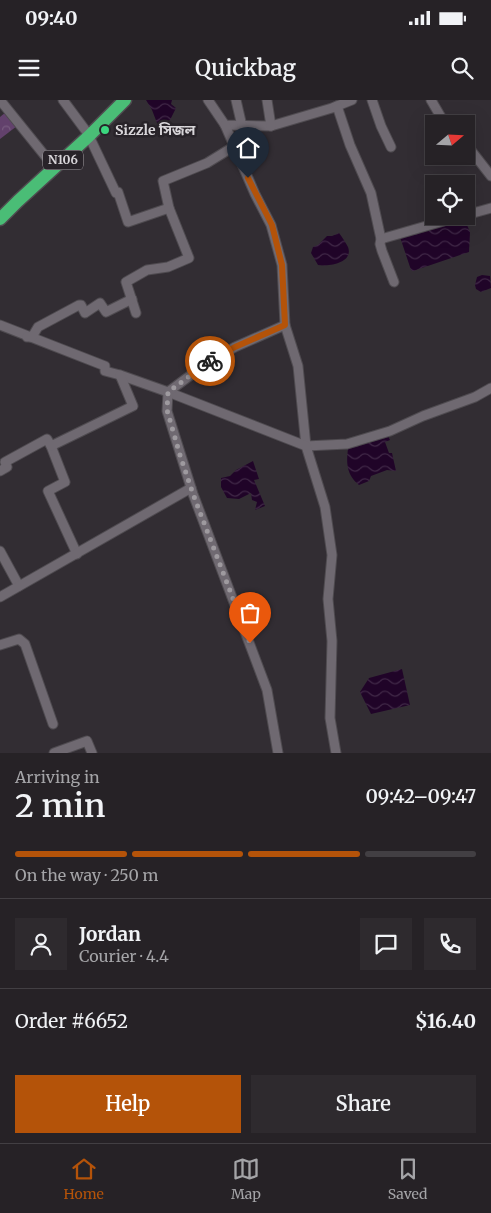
<!DOCTYPE html>
<html lang="en">
<head>
<meta charset="utf-8">
<style>
  body { margin:0; font-family:Merriweather,"Noto Sans Bengali",serif; background:#2e2a2e; color:#f1f3f6; height:100vh; display:flex; flex-direction:column; font-size:19px; white-space:nowrap }
  * { box-sizing:border-box; margin:0 }
  p { font-size:16px; color:#a4a4a7 }
  .icon { flex:none; width:28px; height:28px; fill:none; stroke:currentColor; stroke-width:2; stroke-linecap:round; stroke-linejoin:round }
  .map { position:relative; height:653px; overflow:hidden }
  .sheet { display:flex; flex-direction:column; background:#262226; flex:1 }
  .sheet>* { flex:none }
  .needle { width:32px; rotate:71deg }
  .controls { position:absolute; left:425px; top:15px; display:grid; gap:10px }
  .controls a { display:grid; place-items:center; width:50px; height:50px; border-radius:0px; background:#262226; box-shadow:0 5px 20px #0002,0 0 0 1px #423f43; font-size:25px }
  .pin { position:absolute; display:grid; place-items:center; width:42px; height:42px; color:#fff; margin:-51px -21px; border-radius:50% 50% 50% 0; rotate:-45deg; box-shadow:0 0 5px #0007 }
  .pin .icon { rotate:45deg }
  .courier { position:absolute; display:grid; place-items:center; width:50px; height:50px; margin:-25px; border:4px solid #b45309; border-radius:50%; background:#fff; color:#222; box-shadow:0 1px 6px #0007 }
  .overview em { font-style:normal; font-weight:600 }
  .overview div { display:flex; flex-direction:column-reverse }
  .overview { display:flex; align-items:center; justify-content:space-between; height:85px; padding:0 15px }
  h1 { font-size:32px; font-weight:600; line-height:38px }
  .bar { display:grid; grid-template-columns:repeat(4,1fr); gap:8px 5px; align-content:center; height:60px; padding:0 15px }
  .bar i { height:6px; border-radius:4px; background:#423f43 }
  .bar .selected { background:#b45309 }
  .bar p { grid-column:span 4 }
  .line { display:flex; align-items:center; gap:12px; padding:0 15px; border-top:1px solid #423f43 }
  .line div { flex:1 }
  .round { display:grid; place-items:center; flex:none; width:52px; height:52px; border-radius:0px; background:#2e2a2e }
  .action { display:flex; gap:10px; margin-top:auto; padding:10px 15px }
  .action a { flex:1; height:58px; border-radius:0px; background:#b45309; color:#fff; font-size:20px; font-weight:600; line-height:58px; text-align:center }
  .action a+a { background:#2e2a2e; color:#f1f3f6 }
  .status { display:flex; justify-content:space-between; align-items:center; height:35px; padding:0 25px; background:#262226; direction:ltr }
  .status svg { height:14px; fill:currentColor }
  header { display:flex; justify-content:space-between; align-items:center; height:65px; padding:0 15px; background:#262226; font-size:22px; font-weight:600 }
  .tabs { display:flex; justify-content:space-around; align-items:center; height:70px; border-top:1px solid #423f43; background:#262226; font-size:14px; color:#a4a4a7 }
  .tabs a { display:grid; justify-items:center; gap:2px }
  .tabs .selected { color:#b45309 }
  .map>svg:first-child { display:block }
  .forest { fill:url(#forest-crowns) }
  .water { fill:url(#water-waves) }
  .lines { fill:none; stroke-linecap:round; stroke-linejoin:round }
  .minor-casing { stroke:#4f4b50; stroke-width:11 }
  .highway-casing { stroke:#4f4b50; stroke-width:15 }
  .minor { stroke:#6f6971; stroke-width:9 }
  .highway { stroke:#4abd76; stroke-width:12 }
  .done { stroke:#9e9a9f; stroke-width:5; stroke-dasharray:0 9 }
  .route { stroke:#b45309; stroke-width:6 }
  .poi-dot { fill:#3bd77f; stroke:#282329; stroke-width:2 }
  .labels { text-anchor:middle; stroke-width:5; stroke-linejoin:round; paint-order:stroke }
  .shield { fill:#282329; stroke:#a3a0a4; stroke-width:1 }
  .shield-label { font-size:12px; font-weight:bold; fill:#d8d5d9 }
  .poi-label { font-size:14px; font-weight:bold; fill:#d8d5d9; stroke:#282329; text-anchor:start }
</style>
</head>
<body>
<div class="status"><b>09:40</b><svg viewBox="0 0 49 12"><path d="M0 12V9h3v3zM5 12V6h3v6zM10 12V3h3v9zM15 12V0h3v12zM26 1h20v11H26zM47 4h2v5h-2z"/></svg></div>
<header><svg class="icon" aria-label="menu" viewBox="0 0 24 24"><path d="M4 6h16M4 12h16M4 18h16"/></svg>Quickbag<svg class="icon" aria-label="search" viewBox="0 0 24 24"><circle cx="10" cy="10" r="6"/><path d="M15 15l6 6"/></svg></header>
<div class="map">
<svg width="491" height="653" viewBox="0 0 491 653">
  <defs>
    <pattern id="forest-crowns" width="20" height="18" patternUnits="userSpaceOnUse" patternTransform="scale(1.25)"><rect width="20" height="18" fill="#62416c"/><path d="M2 6a3 3 0 1 1 6 0M12 15a3 3 0 1 1 6 0" fill="none" stroke="#785c80"/></pattern>
    <pattern id="water-waves" width="16" height="10" patternUnits="userSpaceOnUse" patternTransform="scale(1.25)"><rect width="16" height="10" fill="#200428"/><path d="M0 5q4-4 8 0t8 0" fill="none" stroke="#402847"/></pattern>
  </defs>
  <rect width="100%" height="100%" fill="#322d33"/>
  <path class="forest" d="M6,12L17,26L0,39V17Z"/>
  <g class="water">
    <path d="M146,0H172L171,4L176,8L170,20L162,25L157,23L152,10Z"/>
    <path d="M464,118L470,132L469,152L413,171L411,170L400,137Z"/>
    <path d="M339,133C342,137 346,143 348,147C354,163 328,167 318,165L311,153L313,147L318,145L327,136H332Z"/>
    <path d="M482,175L490,176L491,188L481,192L476,189L475,185L477,177Z"/>
    <path d="M388,336L390,340L385,342L389,353H392L396,371L387,370L371,376L369,381L359,385C347,375 346,364 348,349L354,344Z"/>
    <path d="M253,361L259,379L254,380L265,406L255,410L257,402L252,400L251,393L239,399L227,398L221,387V378L230,376L236,370Z"/>
    <path d="M402,569L410,605L371,614L360,592L369,578Z"/>
  </g>
  <g class="lines">
    <defs>
      <g id="minor">
        <path d="M0,0L50,62"/>
        <path d="M63,0L86,31"/>
        <path d="M208,0L225,25L271,26L332,8L352,0"/>
        <path d="M236,0L242,26"/>
        <path d="M267,0L271,26"/>
        <path d="M372,0L381,26L391,47"/>
        <path d="M431,0L445,24"/>
        <path d="M337,6L350,45L371,93L381,139L380,144L382,151L394,182"/>
        <path d="M225,25L255,94L271,125L282,165L285,225L298,266L306,346L347,344L390,331L423,316L475,297L491,288"/>
        <path d="M89,36L116,93L118,92L128,122L169,108"/>
        <path d="M466,44L491,76"/>
        <path d="M466,115L491,108"/>
        <path d="M381,139L461,116"/>
        <path d="M136,213L126,182L147,170L168,167L189,158L169,108L163,81L207,63L233,47"/>
        <path d="M0,225L105,266V271L120,275L168,292L306,346L325,407L332,455L328,499L332,541L330,618L336,653"/>
        <path d="M27,237H32L38,227L79,205H81L85,213L100,203L106,212L132,199"/>
        <path d="M51,346L65,382L48,391L77,454"/>
        <path d="M0,371L7,367L5,362L47,339L51,346L133,306L120,275"/>
        <path d="M0,451L19,486"/>
        <path d="M0,497L191,388"/>
        <path d="M0,545L19,539L25,544L53,624"/>
        <path d="M54,653L87,641L92,653"/>
        <path d="M278,653L267,590L193,394L167,311L168,292L207,263L235,247L285,225"/>
      </g>
      <path id="highway" d="M0,119L18,101L89,36L125,0"/>
    </defs>
    <use href="#minor" class="minor-casing"/>
    <use href="#highway" class="highway-casing"/>
    <use href="#minor" class="minor"/>
    <use href="#highway" class="highway"/>
  </g>
  <g class="lines">
    <path class="done" d="M210,261L168,292L167,310L180,355L193,394L250,543"/>
    <path class="route" d="M210,261L235,247L285,225L282,165L272,125L248,78"/>
  </g>
  <circle class="poi-dot" cx="105" cy="30" r="5"/>
  <g class="labels">
    <rect class="shield" x="43" y="50.5" width="40" height="19" rx="4"/>
    <g class="shield-label">
      <text x="63" y="64">N106</text>
    </g>
    <g class="poi-label">
      <text x="115" y="35">Sizzle সিজল</text>
    </g>
  </g>
</svg>
<div class="controls">
<a><svg class="needle" viewBox="-14 -14 28 28"><path d="M0-13l5 13h-10z" fill="#e53935"/><path d="M0 13l5-13h-10z" fill="#a4a4a7"/></svg></a>
<a><svg class="icon" aria-label="locate" viewBox="0 0 24 24"><circle cx="12" cy="12" r="6"/><path d="M12 2v4M12 18v4M2 12h4M18 12h4"/></svg></a>
</div>
<div class="pin" style="left:250px;top:543px;background:#ea580c"><svg class="icon" aria-label="bag" viewBox="0 0 24 24"><path d="M5 8h14l-1 12H6zM9 8a3 3 0 0 1 6 0"/></svg></div>
<div class="pin" style="left:248px;top:78px;background:#1f2937"><svg class="icon" aria-label="home" viewBox="0 0 24 24"><path d="M3 11l9-7 9 7M6 9v11h12V9"/></svg></div>
<div class="courier" style="left:210px;top:261px"><svg class="icon" aria-label="bike" viewBox="0 0 24 24"><circle cx="6" cy="16" r="4"/><circle cx="18" cy="16" r="4"/><path d="M6 16l4-8h5l3 8M10 8l3 8H6M13 5h3"/></svg></div>
</div>
<section class="sheet">
<div class="overview"><div><h1>2 min</h1><p>Arriving in</p></div><em>09:42–09:47</em></div>
<div class="bar"><i class="selected"></i><i class="selected"></i><i class="selected"></i><i></i><p>On the way · 250 m</p></div>
<div class="line" style="height:90px"><a class="round"><svg class="icon" aria-label="person" viewBox="0 0 24 24"><circle cx="12" cy="8" r="4"/><path d="M4 21q1-7 8-7t8 7"/></svg></a><div><b>Jordan</b><p>Courier · 4.4</p></div><a class="round"><svg class="icon" aria-label="chat" viewBox="0 0 24 24"><path d="M4 5h16v11H9l-5 4z"/></svg></a><a class="round"><svg class="icon" aria-label="phone" viewBox="0 0 24 24"><path d="M5 4h4l2 5-3 2q2 4 5 5l2-3 5 2v4C11 20 4 13 5 4z"/></svg></a></div>
<div class="line" style="height:65px"><div>Order #6652</div><b>$16.40</b></div>
<div class="action"><a>Help</a><a>Share</a></div>
</section>
<nav class="tabs">
<a class="selected"><svg class="icon" aria-label="home" viewBox="0 0 24 24"><path d="M3 11l9-7 9 7M6 9v11h12V9"/></svg>Home</a>
<a><svg class="icon" aria-label="map" viewBox="0 0 24 24"><path d="M3 6l6-2 6 2 6-2v14l-6 2-6-2-6 2zM9 4v14M15 6v14"/></svg>Map</a>
<a><svg class="icon" aria-label="saved" viewBox="0 0 24 24"><path d="M7 4h10v16l-5-4-5 4z"/></svg>Saved</a>
</nav>
</body>
</html>
